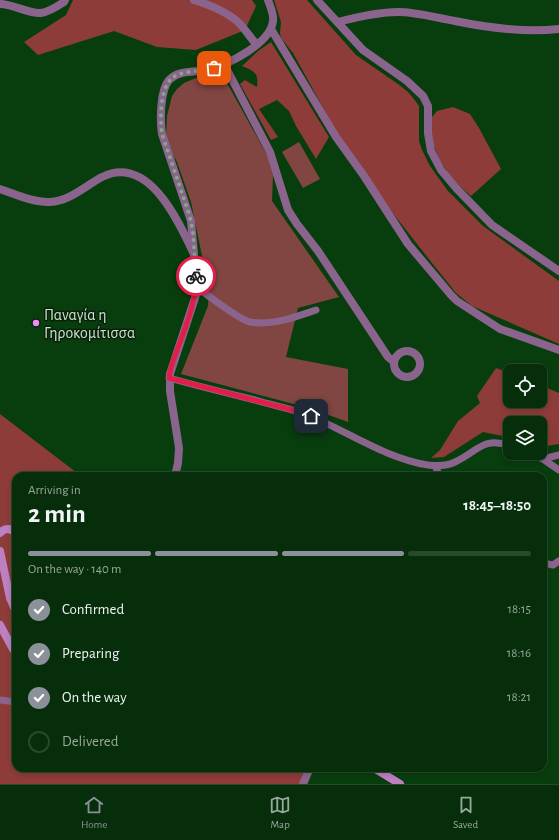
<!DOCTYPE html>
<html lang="en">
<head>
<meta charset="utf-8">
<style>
  body { margin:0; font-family:"Alegreya Sans",sans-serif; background:#143a18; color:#f1f3f6; height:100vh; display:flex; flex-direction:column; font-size:15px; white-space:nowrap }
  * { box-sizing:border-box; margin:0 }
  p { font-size:13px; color:#98a89c }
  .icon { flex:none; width:22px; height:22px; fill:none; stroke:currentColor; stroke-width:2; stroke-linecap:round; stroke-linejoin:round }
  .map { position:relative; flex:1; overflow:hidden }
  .panel { position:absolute; left:12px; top:472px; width:535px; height:300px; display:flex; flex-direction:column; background:#062e0a; border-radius:12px; box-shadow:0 2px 6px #0003,0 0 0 1px #274a2b }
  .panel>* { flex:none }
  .fabs { position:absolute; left:503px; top:364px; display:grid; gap:8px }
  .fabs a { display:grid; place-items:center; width:44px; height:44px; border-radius:8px; background:#062e0a; box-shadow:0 2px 6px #0003,0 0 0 1px #274a2b; font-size:20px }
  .pin { position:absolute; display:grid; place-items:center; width:34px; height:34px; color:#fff; margin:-17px; border-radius:8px; box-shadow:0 2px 6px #0006 }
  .courier { position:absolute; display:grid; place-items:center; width:40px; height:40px; margin:-20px; border:3px solid #e11d48; border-radius:50%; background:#fff; color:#222; box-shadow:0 1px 5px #0007 }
  .overview em { font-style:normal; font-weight:700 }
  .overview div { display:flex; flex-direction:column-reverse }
  .overview { display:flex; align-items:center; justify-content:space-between; height:68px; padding:0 16px }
  h1 { font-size:26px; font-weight:700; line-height:30px }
  .bar { display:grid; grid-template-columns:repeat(4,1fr); gap:6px 4px; align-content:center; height:48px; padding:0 16px }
  .bar i { height:5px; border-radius:3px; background:#274a2b }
  .bar .current { background:#8c9099 }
  .bar p { grid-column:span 4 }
  ol { padding:0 16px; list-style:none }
  li { display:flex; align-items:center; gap:12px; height:44px }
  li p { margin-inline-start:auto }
  li .icon { padding:4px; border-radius:50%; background:#8c9099; color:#fff; stroke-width:4 }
  li:last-child { color:#98a89c }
  li i { width:22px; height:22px; border:2px solid #274a2b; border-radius:50% }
  .tabs { display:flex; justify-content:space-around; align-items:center; height:56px; border-top:1px solid #274a2b; background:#062e0a; font-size:11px; color:#98a89c }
  .tabs a { display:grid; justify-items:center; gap:2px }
  .tabs .current { color:#8c9099 }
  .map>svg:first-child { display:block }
  .green { fill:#814642 }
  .forest { fill:#8d3c39 }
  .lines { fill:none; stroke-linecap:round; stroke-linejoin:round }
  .lane { stroke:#8b648d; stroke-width:7 }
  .street { stroke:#8b648d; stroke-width:8 }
  .secondary { stroke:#bd80c1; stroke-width:8 }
  .done { stroke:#85a987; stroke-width:4; stroke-dasharray:0 7.2 }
  .route { stroke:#e11d48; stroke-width:5 }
  .poi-dot { fill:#ef8bf7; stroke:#0a1f0b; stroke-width:1.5 }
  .labels { text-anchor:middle; stroke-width:3; stroke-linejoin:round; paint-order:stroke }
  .poi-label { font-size:16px; fill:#c8e3c8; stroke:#0a1f0b; text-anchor:start }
</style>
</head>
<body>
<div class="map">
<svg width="559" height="784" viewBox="0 0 559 784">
  <rect width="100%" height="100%" fill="#083d0e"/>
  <g class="green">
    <path d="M218,77L225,80L232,92L267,155L273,175L272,201L339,297L298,308L286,357L348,369V422L309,408L181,374L208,306L209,290L191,202L177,162L169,147L166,136L167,116L172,96L177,89L184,83L196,78Z"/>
    <path d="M299,142L320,179L303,188L282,152Z"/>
  </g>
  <g class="forest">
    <path d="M73,0H252L256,6L245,30L196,50L157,47L114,31L38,55L24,42L66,15Z"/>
    <path d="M274,0H307L356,55L398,84L408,92L414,99L419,106V141L422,150L430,166L448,191L483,226L559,281V344L472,306L456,293L432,263L388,207L338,135L293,53L281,38L280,33L281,22Z"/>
    <path d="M271,42L329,137L316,159L296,126L289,111L277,100L259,109L278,137L271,140L240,84L245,80L257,87C259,73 254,71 242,66L258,51Z"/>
    <path d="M453,107L470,114L479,128L501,169L471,196C454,182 439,164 433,143C431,135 432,125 432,117L437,111Z"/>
    <path d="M496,368L510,373V401H540V385L559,393V444L540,447L544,442L540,440V423H510V433L508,437L483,432L444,457L431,458L440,450L458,421L480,403L477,396Z"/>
    <path d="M0,414L81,476H16V768H307L299,784H0Z"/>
  </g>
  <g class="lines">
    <g class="lane">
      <path d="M196,287C207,294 239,320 250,322C273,326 295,317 316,310"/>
      <path d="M169,378C198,386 226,393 255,400C271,405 289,408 305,414C346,430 384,458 428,465C437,466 447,466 455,462C477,452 483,436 510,446"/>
      <path d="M528,453L543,459L559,455"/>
      <path d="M543,459L559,470"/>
      <path d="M435,466L440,476"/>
      <path d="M543,563L553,565L559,561"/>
      <path d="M0,700L16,702"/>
    </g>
    <g class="street">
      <path d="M194,0C210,5 229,12 241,25C246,31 251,38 256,44"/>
      <path d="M317,0L363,50L407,81L423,96L428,106V133L431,151L441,170L457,189L492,225L559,271"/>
      <path d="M0,4C13,4 29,14 41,13C49,12 58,6 64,2L65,0"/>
      <path d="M338,22C357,17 378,12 398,12C417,12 437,18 455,21C489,28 525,33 559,29"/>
      <path d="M271,29L336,137L364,176L408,244L451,295L457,301L500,329L559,350"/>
      <path d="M224,64L270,152L288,210L297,224L318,251L388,357L394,362"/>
      <path d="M0,189C15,194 34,203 50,202C70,201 85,186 102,177C148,154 178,220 193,252"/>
      <circle cx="407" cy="364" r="13"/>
      <path d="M175,476L178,463L179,448L170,391V374L193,304L196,295V276L191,221L162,134C160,121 160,90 169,80C180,69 197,73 210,69C229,64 271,43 273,21C274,14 270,6 268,0"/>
      <path d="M303,784L310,768"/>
    </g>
    <g class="secondary">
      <path d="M0,533C5,527 11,528 16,534"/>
      <path d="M0,551L10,598L16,612"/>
      <path d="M0,625L13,649L16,652"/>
      <path d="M374,768L400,784"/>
    </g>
  </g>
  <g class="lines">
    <path class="done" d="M196,276L193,233L190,217L162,134C160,118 159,82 177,75C188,70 202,72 214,68"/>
    <path class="route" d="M196,276C196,301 187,323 179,345C175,356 170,367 169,378L296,411L311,416"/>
  </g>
  <circle class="poi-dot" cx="36" cy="323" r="4"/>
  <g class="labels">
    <g class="poi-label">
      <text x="44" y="320">Παναγία η<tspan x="44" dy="18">Γηροκομίτισσα</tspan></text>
    </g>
  </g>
</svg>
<div class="fabs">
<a><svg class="icon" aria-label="locate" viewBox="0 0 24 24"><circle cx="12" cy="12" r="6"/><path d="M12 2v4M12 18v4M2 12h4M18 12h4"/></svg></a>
<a><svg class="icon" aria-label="layers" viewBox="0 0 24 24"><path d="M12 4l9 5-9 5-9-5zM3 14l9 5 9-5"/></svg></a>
</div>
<div class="pin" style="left:214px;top:68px;background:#ea580c"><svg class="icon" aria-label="bag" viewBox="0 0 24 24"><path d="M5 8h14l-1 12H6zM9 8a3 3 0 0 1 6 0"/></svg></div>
<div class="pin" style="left:311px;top:416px;background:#1f2937"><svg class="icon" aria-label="home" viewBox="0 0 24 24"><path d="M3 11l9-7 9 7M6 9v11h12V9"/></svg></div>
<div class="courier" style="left:196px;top:276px"><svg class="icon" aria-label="bike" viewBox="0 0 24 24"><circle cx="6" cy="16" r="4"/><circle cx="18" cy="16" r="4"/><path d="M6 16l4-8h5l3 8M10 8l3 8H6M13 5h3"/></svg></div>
<section class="panel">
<div class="overview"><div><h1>2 min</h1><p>Arriving in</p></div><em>18:45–18:50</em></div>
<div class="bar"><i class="current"></i><i class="current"></i><i class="current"></i><i></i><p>On the way · 140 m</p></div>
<ol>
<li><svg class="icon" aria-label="check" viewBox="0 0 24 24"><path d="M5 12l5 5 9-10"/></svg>Confirmed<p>18:15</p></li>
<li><svg class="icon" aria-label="check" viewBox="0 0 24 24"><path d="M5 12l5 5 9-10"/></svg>Preparing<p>18:16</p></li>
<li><svg class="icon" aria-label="check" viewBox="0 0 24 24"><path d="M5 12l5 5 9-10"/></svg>On the way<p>18:21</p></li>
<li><i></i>Delivered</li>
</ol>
</section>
</div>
<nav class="tabs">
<a class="current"><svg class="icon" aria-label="home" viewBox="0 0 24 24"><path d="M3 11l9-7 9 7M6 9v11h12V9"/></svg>Home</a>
<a><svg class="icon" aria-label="map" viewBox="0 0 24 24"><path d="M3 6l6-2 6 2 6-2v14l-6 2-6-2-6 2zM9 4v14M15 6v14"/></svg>Map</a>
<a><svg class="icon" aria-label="saved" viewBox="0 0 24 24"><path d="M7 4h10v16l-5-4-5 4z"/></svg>Saved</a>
</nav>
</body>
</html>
